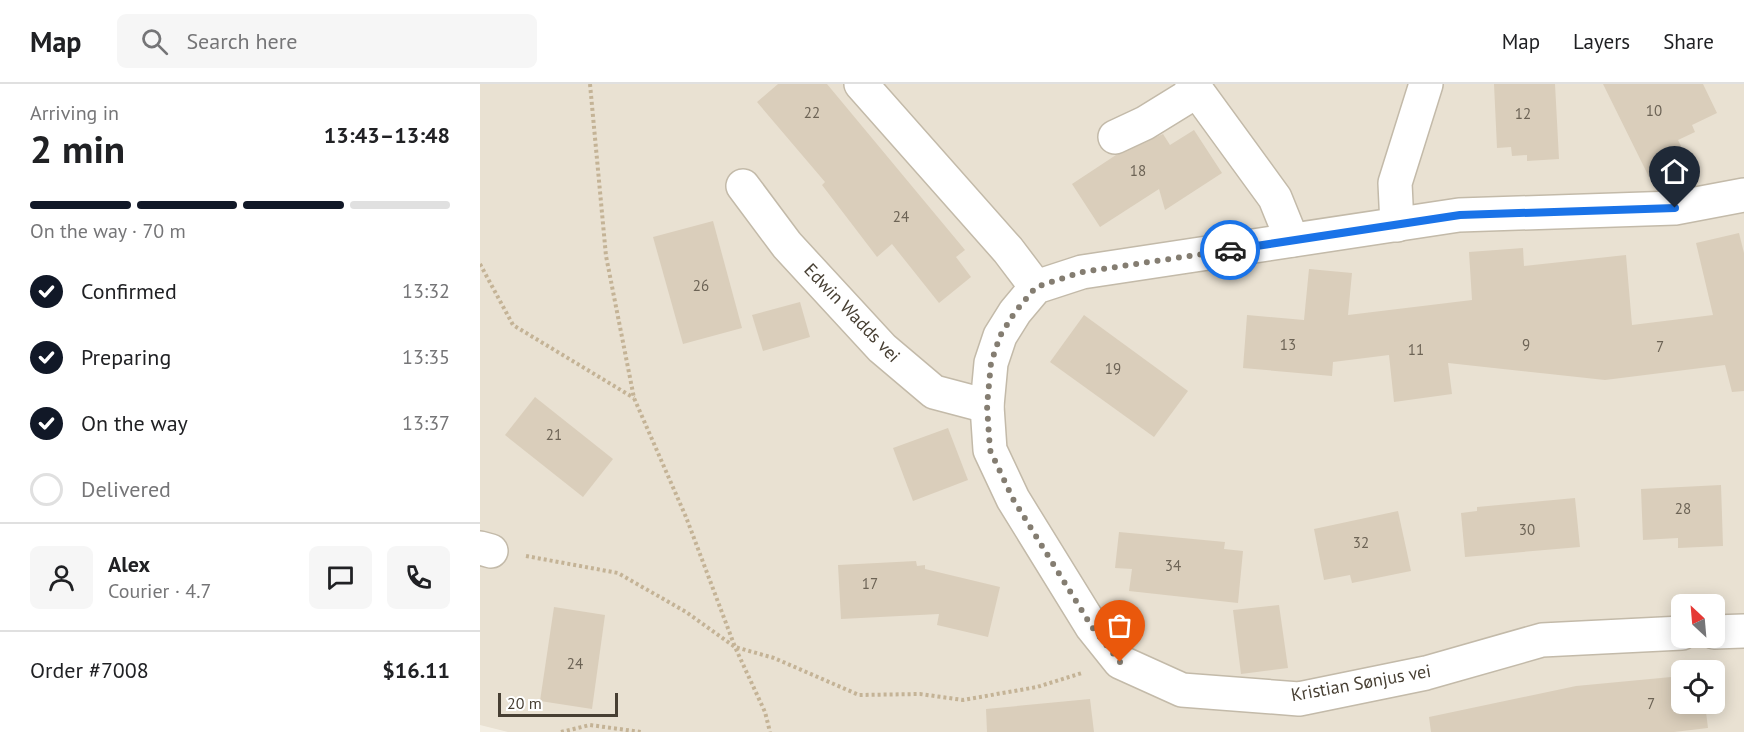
<!DOCTYPE html>
<html lang="en">
<head>
<meta charset="utf-8">
<style>
  body { margin:0; font-family:"PT Sans",sans-serif; background:#f6f6f6; color:#202124; height:100vh; display:flex; flex-direction:column; font-size:22px; white-space:nowrap }
  * { box-sizing:border-box; margin:0 }
  p { font-size:20px; color:#757577 }
  .icon { flex:none; width:33px; height:33px; fill:none; stroke:currentColor; stroke-width:2; stroke-linecap:round; stroke-linejoin:round }
  .map { position:relative; flex:1; overflow:hidden }
  .side { display:flex; flex-direction:column; background:#fff; width:480px }
  .side>* { flex:none }
  .needle { width:39px; rotate:334deg }
  .fabs { position:absolute; left:1191px; top:510px; display:grid; gap:12px }
  .fabs a { display:grid; place-items:center; width:54px; height:54px; border-radius:9px; background:#fff; box-shadow:0 3px 15px #0003; font-size:30px }
  .scale { position:absolute; left:18px; bottom:15px; width:120px; box-sizing:border-box; padding-left:6px; border:3px solid #473f33; border-top:0; font-size:16px; line-height:21px; white-space:nowrap; color:#473f33; -webkit-text-stroke:4px #fff; paint-order:stroke }
  .pin { position:absolute; display:grid; place-items:center; width:51px; height:51px; color:#fff; margin:-62px -26px; border-radius:50% 50% 50% 0; rotate:-45deg; box-shadow:0 0 6px #0007 }
  .pin .icon { rotate:45deg }
  .courier { position:absolute; display:grid; place-items:center; width:60px; height:60px; margin:-30px; border:4px solid #1a73e8; border-radius:50%; background:#fff; color:#222; box-shadow:0 2px 8px #0007 }
  .summary em { font-style:normal; font-weight:700 }
  .summary div { display:flex; flex-direction:column-reverse }
  .summary { display:flex; align-items:center; justify-content:space-between; height:102px; padding:0 30px }
  h1 { font-size:39px; font-weight:700; line-height:45px }
  .bar { display:grid; grid-template-columns:repeat(4,1fr); gap:9px 6px; align-content:center; height:72px; padding:0 30px }
  .bar i { height:8px; border-radius:4px; background:#e0e0e0 }
  .bar .active { background:#111827 }
  .bar p { grid-column:span 4 }
  .line { display:flex; align-items:center; gap:15px; padding:0 30px; border-top:2px solid #e0e0e0 }
  .line div { flex:1 }
  .round { display:grid; place-items:center; flex:none; width:63px; height:63px; border-radius:9px; background:#f6f6f6 }
  ol { padding:0 30px; list-style:none }
  li { display:flex; align-items:center; gap:18px; height:66px }
  li p { margin-inline-start:auto }
  li .icon { padding:6px; border-radius:50%; background:#111827; color:#fff; stroke-width:4 }
  li:last-child { color:#757577 }
  li i { width:33px; height:33px; border:3px solid #e0e0e0; border-radius:50% }
  header { display:flex; align-items:center; gap:36px; box-sizing:border-box; height:84px; padding:0 30px; background:#fff; border-bottom:2px solid #e0e0e0 }
  header strong { font-size:28px }
  nav { display:flex; gap:33px; margin-inline-start:auto; font-size:21px }
  .search { width:420px; height:54px; background:#f6f6f6; display:flex; align-items:center; gap:15px; box-sizing:border-box; padding:0 21px; border-radius:9px; color:#757577; font-size:22px }
  main { display:flex; flex:1; min-height:0 }
  .map>svg:first-child { display:block }
  .residential { fill:#e9e1d2; fill-rule:evenodd }
  .building { fill:#dacebb }
  .lines { fill:none; stroke-linecap:round; stroke-linejoin:round }
  .street-casing { stroke:#c3baa9; stroke-width:36 }
  .path { stroke:#c4b396; stroke-width:4; stroke-dasharray:3 3; stroke-linecap:butt }
  .street { stroke:#fff; stroke-width:33 }
  .done { stroke:#847d71; stroke-width:6; stroke-dasharray:0 10.8 }
  .route { stroke:#1a73e8; stroke-width:8 }
  .labels { text-anchor:middle; stroke-width:4.5; stroke-linejoin:round; paint-order:stroke }
  .number-label { font-size:15px; fill:#6c6355 }
  .street-label { font-size:18px; fill:#473f33; stroke:#fff }
</style>
</head>
<body>
<header>
<strong>Map</strong>
<div class="search"><svg class="icon" aria-label="search" viewBox="0 0 24 24"><circle cx="10" cy="10" r="6"/><path d="M15 15l6 6"/></svg>Search here</div>
<nav><a>Map</a><a>Layers</a><a>Share</a></nav>
</header>
<main>
<section class="side">
<div class="summary"><div><h1>2 min</h1><p>Arriving in</p></div><em>13:43–13:48</em></div>
<div class="bar"><i class="active"></i><i class="active"></i><i class="active"></i><i></i><p>On the way · 70 m</p></div>
<ol>
<li><svg class="icon" aria-label="check" viewBox="0 0 24 24"><path d="M5 12l5 5 9-10"/></svg>Confirmed<p>13:32</p></li>
<li><svg class="icon" aria-label="check" viewBox="0 0 24 24"><path d="M5 12l5 5 9-10"/></svg>Preparing<p>13:35</p></li>
<li><svg class="icon" aria-label="check" viewBox="0 0 24 24"><path d="M5 12l5 5 9-10"/></svg>On the way<p>13:37</p></li>
<li><i></i>Delivered</li>
</ol>
<div class="line" style="height:108px"><a class="round"><svg class="icon" aria-label="person" viewBox="0 0 24 24"><circle cx="12" cy="8" r="4"/><path d="M4 21q1-7 8-7t8 7"/></svg></a><div><b>Alex</b><p>Courier · 4.7</p></div><a class="round"><svg class="icon" aria-label="chat" viewBox="0 0 24 24"><path d="M4 5h16v11H9l-5 4z"/></svg></a><a class="round"><svg class="icon" aria-label="phone" viewBox="0 0 24 24"><path d="M5 4h4l2 5-3 2q2 4 5 5l2-3 5 2v4C11 20 4 13 5 4z"/></svg></a></div>
<div class="line" style="height:78px"><div>Order #7008</div><b>$16.11</b></div>
</section>
<div class="map">
<svg width="1264" height="648" viewBox="0 0 1264 648">
  <rect width="100%" height="100%" fill="#f4efe4"/>
  <path class="residential" d="M0,0H1264V648H28L0,641ZM1202,520H1234V554H1202ZM1202,586H1234V620H1202Z"/>
  <g class="building">
    <path d="M298,0H347L485,166L476,173L491,193L459,219L412,160L397,173L342,101L345,98L277,18Z"/>
    <path d="M1014,0H1075L1079,75L1047,77V71L1032,72L1031,63L1017,64Z"/>
    <path d="M1123,0H1223L1237,29L1212,41L1215,48L1198,56L1207,74L1169,93Z"/>
    <path d="M714,46L742,89L685,126L679,105L620,143L592,100L636,71L683,50L690,61Z"/>
    <path d="M233,137L262,244L203,260L173,153Z"/>
    <path d="M1259,149L1264,169V307L1252,308L1245,281L1125,296L968,279L972,310L914,318L909,271L853,278L852,292L763,284L767,231L824,236L829,185L872,189L868,231L992,216L989,168L1043,164L1044,182L1146,171L1152,241L1233,231L1216,159Z"/>
    <path d="M320,218L330,253L283,267L272,231Z"/>
    <path d="M604,231L708,307L674,353L570,278Z"/>
    <path d="M55,313L133,375L103,413L25,351Z"/>
    <path d="M468,344L488,396L433,417L413,364Z"/>
    <path d="M1241,401L1243,462L1198,464V454L1163,456L1161,405Z"/>
    <path d="M1095,414L1100,463L985,473L981,429L997,427V423Z"/>
    <path d="M918,427L931,487L872,499L870,491L844,496L834,445Z"/>
    <path d="M639,448L745,458L744,465L763,467L758,519L649,507L652,485L635,484Z"/>
    <path d="M436,477L437,482L445,481V485L520,503L508,553L457,541L459,530L361,535L358,481Z"/>
    <path d="M799,521L808,584L761,590L753,526Z"/>
    <path d="M74,523L125,531L112,625L60,617Z"/>
    <path d="M1202,592V620H1225L1228,644L1194,648H951L949,633L1096,602Z"/>
    <path d="M610,615L614,648H507L506,625Z"/>
  </g>
  <g class="lines">
    <defs>
      <g id="street">
        <path d="M381,0L528,166L556,203"/>
        <path d="M712,0L795,114L812,156"/>
        <path d="M635,53L665,39L717,7"/>
        <path d="M263,102L307,161L402,264L454,308L507,322"/>
        <path d="M917,141L915,99L946,0"/>
        <path d="M0,464L11,467"/>
        <path d="M1234,548L1264,547"/>
        <path d="M1202,549L1062,556L946,589L819,615L702,606L640,578L612,543L533,415L510,366L507,322L511,279L520,252L535,228L556,203L602,188L979,131L1195,124L1264,111"/>
      </g>
    </defs>
    <use href="#street" class="street-casing"/>
    <g class="path">
      <path d="M110,0L126,172L154,314L206,433L255,563L285,628L290,648"/>
      <path d="M0,180L33,241L154,314"/>
      <path d="M46,472L138,489L206,528L255,563L294,574L379,611L440,610L483,616L557,603L602,589"/>
      <path d="M81,648L110,641L161,648"/>
    </g>
    <use href="#street" class="street"/>
  </g>
  <g class="lines">
    <path class="done" d="M640,578L612,543L533,415L510,366L507,322L511,279L520,252L535,228L556,203L602,188L750,166"/>
    <path class="route" d="M750,166L980,131L1195,124"/>
  </g>
  <g class="labels">
    <g class="number-label">
      <text x="1174" y="32">10</text>
      <text x="332" y="34">22</text>
      <text x="1043" y="35">12</text>
      <text x="658" y="92">18</text>
      <text x="421" y="138">24</text>
      <text x="221" y="207">26</text>
      <text x="808" y="266">13</text>
      <text x="1046" y="266">9</text>
      <text x="1180" y="268">7</text>
      <text x="936" y="271">11</text>
      <text x="633" y="290">19</text>
      <text x="74" y="356">21</text>
      <text x="1203" y="430">28</text>
      <text x="1047" y="451">30</text>
      <text x="881" y="464">32</text>
      <text x="693" y="487">34</text>
      <text x="390" y="505">17</text>
      <text x="95" y="585">24</text>
      <text x="1171" y="625">7</text>
    </g>
    <g class="street-label">
      <text transform="translate(372 229) rotate(46)" y="6">Edwin Wadds vei</text>
      <text transform="translate(881 599) rotate(-10)" y="6">Kristian Sønjus vei</text>
    </g>
  </g>
</svg>
<div class="fabs">
<a><svg class="needle" viewBox="-14 -14 28 28"><path d="M0-13l5 13h-10z" fill="#e53935"/><path d="M0 13l5-13h-10z" fill="#757577"/></svg></a>
<a><svg class="icon" aria-label="locate" viewBox="0 0 24 24"><circle cx="12" cy="12" r="6"/><path d="M12 2v4M12 18v4M2 12h4M18 12h4"/></svg></a>
</div>
<div class="scale">20 m</div>
<div class="pin" style="left:640px;top:578px;background:#ea580c"><svg class="icon" aria-label="bag" viewBox="0 0 24 24"><path d="M5 8h14l-1 12H6zM9 8a3 3 0 0 1 6 0"/></svg></div>
<div class="pin" style="left:1195px;top:124px;background:#1f2937"><svg class="icon" aria-label="home" viewBox="0 0 24 24"><path d="M3 11l9-7 9 7M6 9v11h12V9"/></svg></div>
<div class="courier" style="left:750px;top:166px"><svg class="icon" aria-label="car" viewBox="0 0 24 24"><path d="M5 17H2v-5l4-1 3-4h7l3 4 3 1v5h-3M9 17h6M6 11h13"/><circle cx="7" cy="17" r="2"/><circle cx="17" cy="17" r="2"/></svg></div>
</div>
</main>
</body>
</html>
